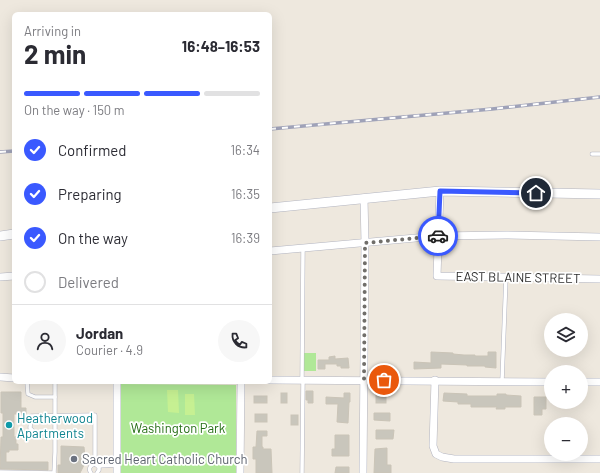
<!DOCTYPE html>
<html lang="en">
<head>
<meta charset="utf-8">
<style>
  body { margin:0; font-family:Barlow,sans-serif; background:#f7f7f7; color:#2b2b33; height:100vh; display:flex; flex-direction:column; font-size:15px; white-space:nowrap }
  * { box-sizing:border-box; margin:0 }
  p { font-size:13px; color:#7c7c81 }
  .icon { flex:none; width:22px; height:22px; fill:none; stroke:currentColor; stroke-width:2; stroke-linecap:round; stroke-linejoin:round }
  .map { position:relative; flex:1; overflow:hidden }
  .panel { position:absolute; left:12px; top:12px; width:260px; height:372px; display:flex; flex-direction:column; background:#fff; border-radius:6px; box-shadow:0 4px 16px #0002 }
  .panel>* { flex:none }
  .buttons { position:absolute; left:544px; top:313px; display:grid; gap:8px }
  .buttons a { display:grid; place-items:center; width:44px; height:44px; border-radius:50%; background:#fff; box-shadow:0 4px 16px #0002; font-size:20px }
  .pin { position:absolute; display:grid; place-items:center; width:34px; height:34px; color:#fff; margin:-17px; border:2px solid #fff; border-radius:50%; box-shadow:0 1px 4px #0007 }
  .courier { position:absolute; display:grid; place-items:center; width:40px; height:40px; margin:-20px; border:3px solid #3a59ff; border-radius:50%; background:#fff; color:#222; box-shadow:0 1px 5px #0007 }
  .summary em { font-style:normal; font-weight:700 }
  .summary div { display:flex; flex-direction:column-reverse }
  .summary { display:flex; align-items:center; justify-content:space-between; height:68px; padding:0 12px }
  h1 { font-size:26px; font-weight:700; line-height:30px }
  .bar { display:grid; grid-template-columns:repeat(4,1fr); gap:6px 4px; align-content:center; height:48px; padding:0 12px }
  .bar i { height:5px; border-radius:3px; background:#e1e1e2 }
  .bar .current { background:#3a59ff }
  .bar p { grid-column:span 4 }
  .line { display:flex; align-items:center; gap:10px; padding:0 12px; border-top:1px solid #e1e1e2 }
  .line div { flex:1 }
  .round { display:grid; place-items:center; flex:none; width:42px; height:42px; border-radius:21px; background:#f7f7f7 }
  ol { padding:0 12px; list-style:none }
  li { display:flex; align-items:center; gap:12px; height:44px }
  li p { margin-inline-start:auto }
  li .icon { padding:4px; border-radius:50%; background:#3a59ff; color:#fff; stroke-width:4 }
  li:last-child { color:#7c7c81 }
  li i { width:22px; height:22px; border:2px solid #e1e1e2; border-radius:50% }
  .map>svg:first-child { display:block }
  .green { fill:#b0e897 }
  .pitch { fill:#c6f092 }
  .building { fill:#c9c6bc; stroke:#cac4b7 }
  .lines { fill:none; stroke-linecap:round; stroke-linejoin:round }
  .lane-casing { stroke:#b2b4c0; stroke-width:4.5 }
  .street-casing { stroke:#b2b4c0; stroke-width:8 }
  .secondary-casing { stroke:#b2b4c0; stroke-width:10 }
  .lane { stroke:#fff; stroke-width:3.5 }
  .street { stroke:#fff; stroke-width:7 }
  .secondary { stroke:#fff; stroke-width:9 }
  .rail-casing { stroke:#9fa2b8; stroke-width:3.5 }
  .rail { stroke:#fff; stroke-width:2; stroke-dasharray:6; stroke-linecap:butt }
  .done { stroke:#706e6a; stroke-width:4; stroke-dasharray:0 7.2 }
  .route { stroke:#3a59ff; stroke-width:5 }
  .culture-dot { fill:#0f9aa8; stroke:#fff; stroke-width:1.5 }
  .worship-dot { fill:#6b7280; stroke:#fff; stroke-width:1.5 }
  .labels { text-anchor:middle; stroke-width:3.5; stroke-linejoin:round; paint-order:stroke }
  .street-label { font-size:13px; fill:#2c2c2c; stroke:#fff }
  .culture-label { font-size:13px; fill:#0d838f; stroke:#fff; text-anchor:start }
  .park-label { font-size:13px; fill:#266f16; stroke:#fff }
  .worship-label { font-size:13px; fill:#5b616d; stroke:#fff; text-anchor:start }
</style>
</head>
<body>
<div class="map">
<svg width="600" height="473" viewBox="0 0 600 473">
  <rect width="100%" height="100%" fill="#eee8de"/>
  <g class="green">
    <rect x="304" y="353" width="12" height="18"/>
    <path d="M120,384L236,385V473H120Z"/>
  </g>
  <g class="pitch">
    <path d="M167,390H178L179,413L168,412Z"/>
    <path d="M185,394H194L195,415H185Z"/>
  </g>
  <g class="building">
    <path d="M431,352L453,353V354L464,355H475V356H488V352H496V368L485,367V366H467V365L441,364V368L414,369V362L431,363Z"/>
    <path d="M335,356V359L348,358L349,368H341V366H337V364H325V369H318V360H329V357Z"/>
    <path d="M306,391H313V403H308V400H306Z"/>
    <path d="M1,392H21V408H26V414H14V437H16V444H18V450H9V452H6V462H48V470L0,469L1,437H3V413H1Z"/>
    <rect x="281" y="393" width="6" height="10"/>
    <path d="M344,393H350V402H349L348,423L337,422L338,404H326V397L344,398Z"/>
    <path d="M444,393L467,394V396H497V394H506V395L521,396V407H505V409H496L497,407H471V404H458V402L443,401Z"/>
    <rect x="376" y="394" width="10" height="9"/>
    <rect x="254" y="396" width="13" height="7"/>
    <path d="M534,397H546V409H542V415H534Z"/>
    <path d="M374,413H390V421L374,420Z"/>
    <rect x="255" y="414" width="12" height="8"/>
    <rect x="291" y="415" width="7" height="10"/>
    <path d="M376,430H394L393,439H376Z"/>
    <path d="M257,431H267V436H262V447H263V449H271L272,473H256V459H253V447H256Z"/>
    <path d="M335,435H349V456H332V449H335Z"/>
    <path d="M61,446L84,447L85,458L88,457L80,473H58V465H61Z"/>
    <path d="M387,448V465H391V473H374L375,449Z"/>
    <path d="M336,467H349V473H335Z"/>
  </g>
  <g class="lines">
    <defs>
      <g id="lane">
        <path d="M592,154H600"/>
        <path d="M302,380L303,248"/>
        <path d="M502,381L506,277"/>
        <path d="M27,382L28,394L35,397H55"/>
        <path d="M55,433H35L30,428L31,416L95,415V464"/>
        <path d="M98,466L117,465"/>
        <path d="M0,472L54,473"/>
        <path d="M54,473L55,452V382"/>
        <path d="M91,473C88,469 90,465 95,464L99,467V470L97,473"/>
        <path d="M302,473L303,380"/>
      </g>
      <g id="street">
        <path d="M440,191L437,276L600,279"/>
        <path d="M270,251L438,236L506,235L600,237"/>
        <path d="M0,277L14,276"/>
        <path d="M0,377L14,378"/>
        <path d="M270,380L551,382"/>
        <path d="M435,380L433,446L436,454L442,457L454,459H600"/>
        <path d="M581,382H600"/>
        <path d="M117,473V382"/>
        <path d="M240,473L241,382"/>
        <path d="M363,473L365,243L364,198"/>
      </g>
      <g id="secondary">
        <path d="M270,208L440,191L600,194"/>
        <path d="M0,236L14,234"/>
      </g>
    </defs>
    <use href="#lane" class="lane-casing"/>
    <use href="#street" class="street-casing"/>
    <use href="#secondary" class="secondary-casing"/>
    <use href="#lane" class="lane"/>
    <use href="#street" class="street"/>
    <use href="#secondary" class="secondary"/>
    <defs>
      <g id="rail">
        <path d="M270,129L492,109L600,97"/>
        <path d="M0,152L14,151"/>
      </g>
    </defs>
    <use href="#rail" class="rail-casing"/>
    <use href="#rail" class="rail"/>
  </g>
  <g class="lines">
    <path class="done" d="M384,380H364L365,243L438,236"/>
    <path class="route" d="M438,236L440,191L536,193"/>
  </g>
  <circle class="culture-dot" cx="9" cy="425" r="4"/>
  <circle class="worship-dot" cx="74" cy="459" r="4"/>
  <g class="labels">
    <g class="street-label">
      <text transform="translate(518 277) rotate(1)" y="5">EAST BLAINE STREET</text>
    </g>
    <g class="culture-label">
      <text x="17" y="423">Heatherwood<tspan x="17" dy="15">Apartments</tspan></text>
    </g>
    <g class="park-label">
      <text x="178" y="433">Washington Park</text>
    </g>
    <g class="worship-label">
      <text x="82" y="464">Sacred Heart Catholic Church</text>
    </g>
  </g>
</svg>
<div class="buttons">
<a><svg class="icon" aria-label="layers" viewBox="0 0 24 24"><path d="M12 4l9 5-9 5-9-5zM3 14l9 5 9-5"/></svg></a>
<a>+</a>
<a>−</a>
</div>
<div class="pin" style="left:384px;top:380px;background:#ea580c"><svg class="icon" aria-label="bag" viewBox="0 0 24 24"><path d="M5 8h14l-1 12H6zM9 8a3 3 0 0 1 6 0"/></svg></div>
<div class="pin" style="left:536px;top:193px;background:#1f2937"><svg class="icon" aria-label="home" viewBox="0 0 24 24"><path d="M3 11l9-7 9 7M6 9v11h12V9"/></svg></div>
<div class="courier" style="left:438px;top:236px"><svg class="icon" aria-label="car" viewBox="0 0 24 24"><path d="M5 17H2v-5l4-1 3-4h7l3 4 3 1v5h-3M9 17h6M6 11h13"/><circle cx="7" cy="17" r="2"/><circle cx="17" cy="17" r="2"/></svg></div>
<section class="panel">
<div class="summary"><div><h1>2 min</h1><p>Arriving in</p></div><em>16:48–16:53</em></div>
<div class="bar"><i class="current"></i><i class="current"></i><i class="current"></i><i></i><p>On the way · 150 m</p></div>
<ol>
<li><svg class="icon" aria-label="check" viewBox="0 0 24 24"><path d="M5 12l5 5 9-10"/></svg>Confirmed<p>16:34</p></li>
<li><svg class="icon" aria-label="check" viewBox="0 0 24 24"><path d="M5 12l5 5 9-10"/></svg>Preparing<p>16:35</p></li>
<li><svg class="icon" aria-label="check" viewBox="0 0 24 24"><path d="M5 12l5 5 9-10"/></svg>On the way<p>16:39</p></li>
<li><i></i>Delivered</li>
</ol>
<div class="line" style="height:72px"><a class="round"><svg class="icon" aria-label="person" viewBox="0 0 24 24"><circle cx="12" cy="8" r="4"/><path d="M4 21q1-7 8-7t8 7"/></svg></a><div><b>Jordan</b><p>Courier · 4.9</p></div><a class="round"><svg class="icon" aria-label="phone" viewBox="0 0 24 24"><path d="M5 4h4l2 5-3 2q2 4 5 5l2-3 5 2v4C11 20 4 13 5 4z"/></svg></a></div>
</section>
</div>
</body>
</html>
